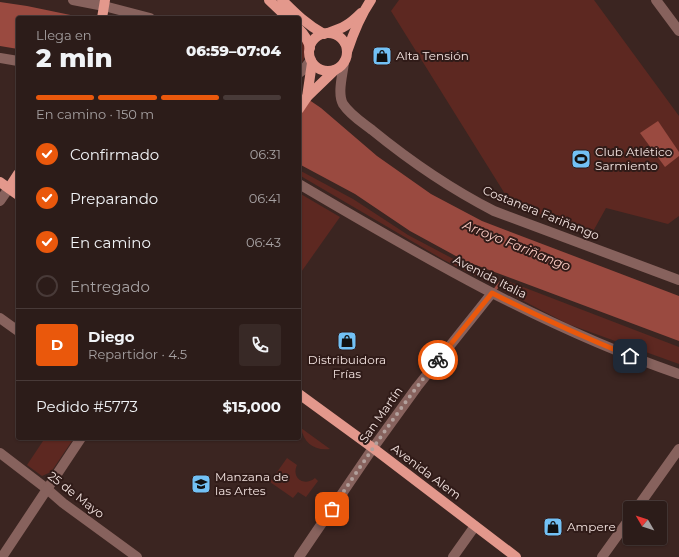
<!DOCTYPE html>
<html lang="es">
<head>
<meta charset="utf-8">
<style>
  body { margin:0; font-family:Montserrat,sans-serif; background:#382926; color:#f1f3f6; height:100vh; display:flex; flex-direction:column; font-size:15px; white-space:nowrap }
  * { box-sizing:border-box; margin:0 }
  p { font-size:13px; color:#a6a1a2 }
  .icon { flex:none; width:22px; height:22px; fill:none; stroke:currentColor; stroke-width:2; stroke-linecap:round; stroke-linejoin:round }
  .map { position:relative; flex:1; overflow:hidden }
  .details { position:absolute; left:16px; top:16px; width:285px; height:424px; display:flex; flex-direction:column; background:#2c1c19; border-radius:4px; box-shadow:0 1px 3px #0004,0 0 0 1px #483a38 }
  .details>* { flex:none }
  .needle { width:26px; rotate:309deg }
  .tools { position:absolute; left:623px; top:501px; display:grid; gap:8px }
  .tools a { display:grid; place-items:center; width:44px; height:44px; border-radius:4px; background:#2c1c19; box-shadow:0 1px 3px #0004,0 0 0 1px #483a38; font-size:20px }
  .pin { position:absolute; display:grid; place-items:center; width:34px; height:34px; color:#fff; margin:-17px; border-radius:8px; box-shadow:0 2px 6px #0006 }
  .courier { position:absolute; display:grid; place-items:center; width:40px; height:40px; margin:-20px; border:3px solid #ea580c; border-radius:50%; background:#fff; color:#222; box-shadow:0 1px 5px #0007 }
  .summary em { font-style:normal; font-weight:800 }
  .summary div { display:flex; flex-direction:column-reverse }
  .summary { display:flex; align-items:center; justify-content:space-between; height:68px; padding:0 20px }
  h1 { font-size:26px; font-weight:800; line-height:30px }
  .bar { display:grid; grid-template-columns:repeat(4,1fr); gap:6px 4px; align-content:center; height:48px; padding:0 20px }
  .bar i { height:5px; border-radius:3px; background:#483a38 }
  .bar .selected { background:#ea580c }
  .bar p { grid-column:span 4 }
  .line { display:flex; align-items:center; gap:10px; padding:0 20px; border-top:1px solid #483a38 }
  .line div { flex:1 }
  .round { display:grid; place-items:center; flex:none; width:42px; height:42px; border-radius:4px; background:#382926 }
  ol { padding:0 20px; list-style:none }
  li { display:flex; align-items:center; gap:12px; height:44px }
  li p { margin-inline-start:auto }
  li .icon { padding:4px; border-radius:50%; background:#ea580c; color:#fff; stroke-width:4 }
  li:last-child { color:#a6a1a2 }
  li i { width:22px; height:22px; border:2px solid #483a38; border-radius:50% }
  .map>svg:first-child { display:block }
  .green { fill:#5d2821 }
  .water { fill:#9a4a40 }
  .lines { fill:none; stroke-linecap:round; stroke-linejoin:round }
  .stream { stroke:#9a4a40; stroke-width:3 }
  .minor { stroke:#87625d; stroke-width:10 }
  .major { stroke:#e3988c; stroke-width:10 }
  .done { stroke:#b2a09c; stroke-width:4; stroke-dasharray:0 7.2 }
  .route { stroke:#ea580c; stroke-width:5 }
  .labels { text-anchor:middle; stroke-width:4; stroke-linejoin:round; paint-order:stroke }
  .poi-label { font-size:12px; fill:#f2e2df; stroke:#301b18; text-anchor:start }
  .street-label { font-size:12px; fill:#f2e2df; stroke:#301b18 }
  .water-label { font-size:13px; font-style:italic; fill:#f9cac2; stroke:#301b18 }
</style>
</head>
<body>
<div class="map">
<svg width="679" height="557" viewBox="0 0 679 557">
  <rect width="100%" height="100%" fill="#3b2521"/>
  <g class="green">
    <path d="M399,0H594L679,116V216L668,224L606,208L591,235L510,202L391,11Z"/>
    <path d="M299,36L305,43C306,52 306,59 299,66Z"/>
    <path d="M299,170L353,199L408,235L463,264L499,278L493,285L444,260L299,175Z"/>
    <path d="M299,193L340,217L299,275Z"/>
    <path d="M510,282L679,347V364L568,324L504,291Z"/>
    <path d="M301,428L330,449C314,451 304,443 301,428Z"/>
    <path d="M45,438H74L51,472L42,476L27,465Z"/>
    <path d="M287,458L297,465C291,478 304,487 315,478L318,481L306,497L298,492L293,498L270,482Z"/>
  </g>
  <g class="water">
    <path d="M0,2L27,6L85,18H18V49L0,46Z"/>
    <path d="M299,93L321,108L377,156L431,194L482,221L679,296V341L465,261L410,231L355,194L299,164Z"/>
    <path d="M658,121L679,152V156L665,167L640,133Z"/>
  </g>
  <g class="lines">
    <path class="stream" d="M493,292L501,282"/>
    <g class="minor">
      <path d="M73,0L104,6L150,18"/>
      <path d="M656,0L679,31"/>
      <path d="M0,58L18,61"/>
      <path d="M344,62C343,74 337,93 343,104C350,115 363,123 372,130C410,161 451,189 494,211L679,280"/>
      <path d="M299,73L303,70L311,60"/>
      <path d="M299,184C421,256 544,328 679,374"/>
      <path d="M0,201L9,188"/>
      <path d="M0,318L18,331"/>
      <path d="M0,453L47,489L63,503L137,557"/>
      <path d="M637,508L679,449"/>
      <path d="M2,557L81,438"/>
      <path d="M299,557L373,448L417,387L492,293"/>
      <path d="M453,557L475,526"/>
      <path d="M602,557L630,518"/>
    </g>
    <g class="major">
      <path d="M269,0L288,18"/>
      <path d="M282,0C296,14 306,24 324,34"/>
      <path d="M102,18L105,0"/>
      <path d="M299,29C305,35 308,40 310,48"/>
      <path d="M328,33C343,28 349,25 361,13"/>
      <circle cx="328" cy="52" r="19"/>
      <path d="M347,52C353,34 360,16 371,0"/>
      <path d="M307,97L312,63"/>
      <path d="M299,109L307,97L335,70"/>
      <path d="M0,182L18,195"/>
      <path d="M9,188L18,174"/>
      <path d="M299,394L373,448L516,557"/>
    </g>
  </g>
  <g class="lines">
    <path class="done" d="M332,509C366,458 400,407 438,360"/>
    <path class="route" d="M438,360L492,293C537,316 583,337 630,356"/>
  </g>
  <defs>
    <symbol id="shop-square" viewBox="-11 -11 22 22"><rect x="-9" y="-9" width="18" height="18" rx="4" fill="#72c1f5" stroke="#301b18"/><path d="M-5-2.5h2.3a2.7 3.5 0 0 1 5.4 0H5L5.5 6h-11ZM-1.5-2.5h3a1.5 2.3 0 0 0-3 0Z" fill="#111"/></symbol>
    <symbol id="stadium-square" viewBox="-11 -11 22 22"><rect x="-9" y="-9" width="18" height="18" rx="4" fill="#72c1f5" stroke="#301b18"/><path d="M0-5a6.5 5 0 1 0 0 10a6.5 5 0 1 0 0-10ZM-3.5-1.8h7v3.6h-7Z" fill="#111"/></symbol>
    <symbol id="university-square" viewBox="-11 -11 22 22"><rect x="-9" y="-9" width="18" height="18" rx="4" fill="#72c1f5" stroke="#301b18"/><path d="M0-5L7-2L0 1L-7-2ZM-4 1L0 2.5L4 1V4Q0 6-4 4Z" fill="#111"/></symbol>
  </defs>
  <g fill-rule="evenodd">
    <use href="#shop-square" x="371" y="45" width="22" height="22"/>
    <use href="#stadium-square" x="570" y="148" width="22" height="22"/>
    <use href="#shop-square" x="336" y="330" width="22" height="22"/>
    <use href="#university-square" x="190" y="473" width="22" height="22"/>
    <use href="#shop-square" x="542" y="516" width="22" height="22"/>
  </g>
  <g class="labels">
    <g class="poi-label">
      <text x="396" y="60">Alta Tensión</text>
      <text x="595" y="156">Club Atlético<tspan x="595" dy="14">Sarmiento</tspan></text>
      <text x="347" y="364" text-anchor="middle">Distribuidora<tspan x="347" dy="14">Frías</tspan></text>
      <text x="215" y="481">Manzana de<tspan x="215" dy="14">las Artes</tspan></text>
      <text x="567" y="531">Ampere</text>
    </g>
    <g class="street-label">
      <text transform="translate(541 213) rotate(22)" y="4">Costanera Fariñango</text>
      <text transform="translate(490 277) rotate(27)" y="4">Avenida Italia</text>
      <text transform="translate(381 415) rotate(-55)" y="4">San Martín</text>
      <text transform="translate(426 472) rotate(37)" y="4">Avenida Alem</text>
      <text transform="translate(76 495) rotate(38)" y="4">25 de Mayo</text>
    </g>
    <g class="water-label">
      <text transform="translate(517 245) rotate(22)" y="5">Arroyo Fariñango</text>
    </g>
  </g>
</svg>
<div class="tools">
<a><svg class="needle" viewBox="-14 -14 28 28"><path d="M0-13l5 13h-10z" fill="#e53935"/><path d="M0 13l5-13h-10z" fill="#a6a1a2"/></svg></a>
</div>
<div class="pin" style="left:332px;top:509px;background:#ea580c"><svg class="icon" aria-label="bag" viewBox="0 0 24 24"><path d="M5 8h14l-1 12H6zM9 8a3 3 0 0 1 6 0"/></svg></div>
<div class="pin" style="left:630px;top:356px;background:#1f2937"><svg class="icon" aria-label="home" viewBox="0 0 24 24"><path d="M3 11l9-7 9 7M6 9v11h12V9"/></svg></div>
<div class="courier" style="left:438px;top:360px"><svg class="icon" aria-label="bike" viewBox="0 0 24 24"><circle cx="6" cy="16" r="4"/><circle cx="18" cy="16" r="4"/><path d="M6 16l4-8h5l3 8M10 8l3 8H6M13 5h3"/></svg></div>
<section class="details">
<div class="summary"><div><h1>2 min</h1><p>Llega en</p></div><em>06:59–07:04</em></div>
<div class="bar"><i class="selected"></i><i class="selected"></i><i class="selected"></i><i></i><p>En camino · 150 m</p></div>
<ol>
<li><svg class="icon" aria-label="check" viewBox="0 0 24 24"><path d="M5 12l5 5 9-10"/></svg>Confirmado<p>06:31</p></li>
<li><svg class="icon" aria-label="check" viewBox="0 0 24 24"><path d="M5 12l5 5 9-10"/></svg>Preparando<p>06:41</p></li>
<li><svg class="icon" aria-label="check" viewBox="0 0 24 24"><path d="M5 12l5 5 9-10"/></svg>En camino<p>06:43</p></li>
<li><i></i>Entregado</li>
</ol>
<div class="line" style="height:72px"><b class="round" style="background:#ea580c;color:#fff">D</b><div><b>Diego</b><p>Repartidor · 4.5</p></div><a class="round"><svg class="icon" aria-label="phone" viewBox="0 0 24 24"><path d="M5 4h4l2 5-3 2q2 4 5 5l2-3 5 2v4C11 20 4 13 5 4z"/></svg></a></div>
<div class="line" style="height:52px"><div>Pedido #5773</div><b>$15,000</b></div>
</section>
</div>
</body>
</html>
